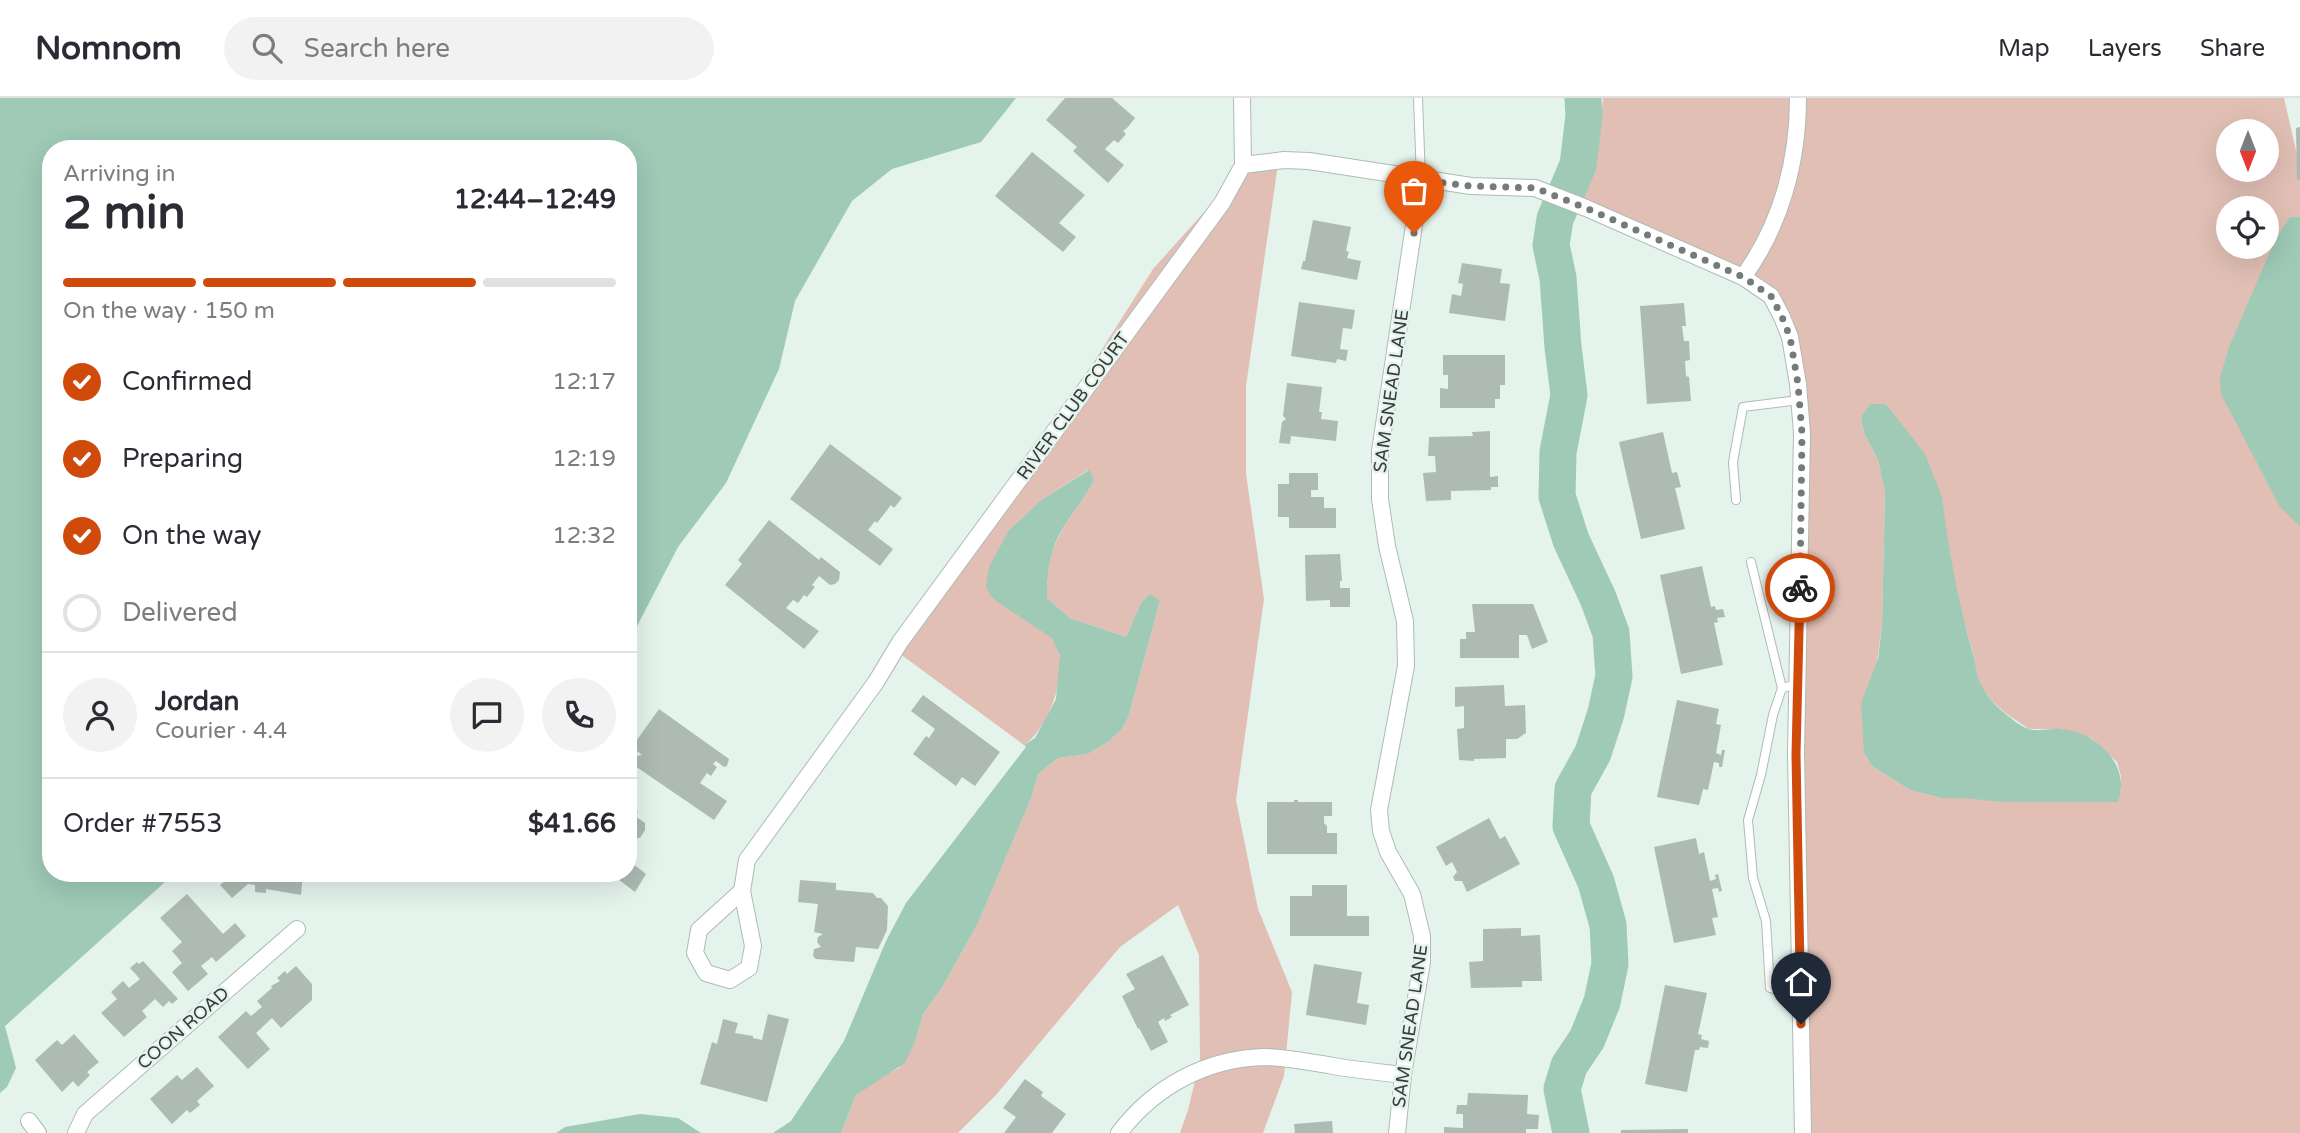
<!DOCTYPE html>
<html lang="en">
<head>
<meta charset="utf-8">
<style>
  body { margin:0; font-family:"Varela Round",sans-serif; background:#f2f2f3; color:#2b2b33; height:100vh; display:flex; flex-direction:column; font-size:26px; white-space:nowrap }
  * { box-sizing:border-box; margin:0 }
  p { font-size:23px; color:#7c7c81 }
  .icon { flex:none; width:38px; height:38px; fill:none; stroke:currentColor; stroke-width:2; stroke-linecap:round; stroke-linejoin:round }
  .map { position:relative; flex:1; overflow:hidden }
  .panel { position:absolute; left:42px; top:42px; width:595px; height:742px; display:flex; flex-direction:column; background:#fff; border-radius:28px; box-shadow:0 7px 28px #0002 }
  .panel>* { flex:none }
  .needle { width:46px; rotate:180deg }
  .controls { position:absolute; left:2216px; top:21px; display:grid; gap:14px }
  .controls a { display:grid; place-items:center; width:63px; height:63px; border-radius:50%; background:#fff; box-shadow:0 7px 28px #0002; font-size:35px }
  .pin { position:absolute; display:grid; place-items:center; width:60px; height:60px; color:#fff; margin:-72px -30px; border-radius:50% 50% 50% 0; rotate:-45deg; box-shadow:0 0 7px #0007 }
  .pin .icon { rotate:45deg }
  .courier { position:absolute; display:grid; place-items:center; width:70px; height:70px; margin:-35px; border:5px solid #d04a0c; border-radius:50%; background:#fff; color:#222; box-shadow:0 2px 9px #0007 }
  .head em { font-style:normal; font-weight:700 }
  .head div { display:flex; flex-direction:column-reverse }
  .head { display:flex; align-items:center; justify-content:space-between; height:119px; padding:0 21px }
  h1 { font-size:46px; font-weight:700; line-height:52px }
  .bar { display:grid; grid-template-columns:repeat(4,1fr); gap:10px 7px; align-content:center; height:84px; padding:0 21px }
  .bar i { height:9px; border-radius:5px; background:#e1e1e2 }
  .bar .on { background:#d04a0c }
  .bar p { grid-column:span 4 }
  .line { display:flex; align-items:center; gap:18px; padding:0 21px; border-top:2px solid #e1e1e2 }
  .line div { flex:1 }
  .round { display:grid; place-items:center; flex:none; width:74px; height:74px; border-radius:37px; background:#f2f2f3 }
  ol { padding:0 21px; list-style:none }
  li { display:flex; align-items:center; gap:21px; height:77px }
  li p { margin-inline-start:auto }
  li .icon { padding:7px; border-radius:50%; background:#d04a0c; color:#fff; stroke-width:4 }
  li:last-child { color:#7c7c81 }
  li i { width:38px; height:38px; border:4px solid #e1e1e2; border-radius:50% }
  header { display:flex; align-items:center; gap:42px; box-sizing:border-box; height:98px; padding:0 35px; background:#fff; border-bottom:2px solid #e1e1e2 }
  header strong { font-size:33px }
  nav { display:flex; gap:38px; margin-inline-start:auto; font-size:24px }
  .search { width:490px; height:63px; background:#f2f2f3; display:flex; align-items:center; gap:18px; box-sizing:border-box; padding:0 24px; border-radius:38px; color:#7c7c81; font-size:26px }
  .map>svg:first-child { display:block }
  .green { fill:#e1bfb4; fill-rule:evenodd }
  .water { fill:#9ecab6 }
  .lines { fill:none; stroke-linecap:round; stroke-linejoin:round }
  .river { stroke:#9ecab6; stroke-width:37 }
  .building { fill:#adbbb4 }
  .service-casing { stroke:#aebcb5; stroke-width:10 }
  .minor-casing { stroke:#aebcb5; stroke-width:18 }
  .service { stroke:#fff; stroke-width:8 }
  .minor { stroke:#fff; stroke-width:16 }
  .done { stroke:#747c79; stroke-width:7; stroke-dasharray:0 12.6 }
  .route { stroke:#d04a0c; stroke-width:9 }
  .labels { text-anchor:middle; stroke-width:5; stroke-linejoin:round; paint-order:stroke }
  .street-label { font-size:18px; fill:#373c3a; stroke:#e5f3ed }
</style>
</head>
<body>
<header>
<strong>Nomnom</strong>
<div class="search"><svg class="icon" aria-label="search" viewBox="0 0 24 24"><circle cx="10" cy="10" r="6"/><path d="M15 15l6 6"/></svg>Search here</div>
<nav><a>Map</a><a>Layers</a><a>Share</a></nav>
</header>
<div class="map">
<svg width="2300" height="1035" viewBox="0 0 2300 1035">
  <rect width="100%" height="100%" fill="#e5f3ed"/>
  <g class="green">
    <path d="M1603,0H2284L2300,70V1035H1794L1793,315L1786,254L1772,215L1759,198L1729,179L1571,107L1576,88L1591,63L1599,45ZM2228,33H2266V72H2228ZM2228,110H2266V149H2228ZM1886,306L1895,318L1950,466L1957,498L1974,558L1976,575L1982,589L1991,602L2004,614L2029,631H2062L2092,641L2117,664L2121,678V695L1941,700L1910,692L1872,668L1864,655L1882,528L1885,394L1878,362L1864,335L1861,319Z"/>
    <path d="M1278,66L1246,288V376L1264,501L1236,702L1258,811L1292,894L1284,978L1263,1035H1180L1188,1012L1200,962L1199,857L1178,807L1120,849L996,997L958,1035H841L856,997L874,983L899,970L915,944L923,916L943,888L978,825L1032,698L1038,676L1058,660L1088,656L1109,643L1122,631L1128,620L1160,503L1141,505L1126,539L1070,520L1047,500C1047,480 1049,458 1058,440C1067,421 1084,402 1094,382L1088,372L1041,402L1009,432L993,501C1005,508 1044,530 1052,540C1074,565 1049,631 1024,647L892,550L1033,360L1153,171L1240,74Z"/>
  </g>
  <g class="water">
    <path d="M0,0H1016L981,44L892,71L852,103L795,203L779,271L726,385L678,449L634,534L628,539V51H51V775H175L5,928L16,970L7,989L0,995Z"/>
    <path d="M2290,119H2300V428L2280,409L2221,296L2220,280L2229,249L2276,140Z"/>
    <path d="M1870,306H1886L1925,356L1942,399C1949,454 1957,499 1972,552C1976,564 1975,576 1982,588C1987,598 1994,606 2002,613C2009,618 2020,629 2029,631C2038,634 2051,630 2061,631C2096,634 2132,667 2118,704H2002L1964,700H1941L1910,692L1872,668L1864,655L1861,605L1878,561L1882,528L1885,394L1878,362L1864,335L1861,319Z"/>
    <path d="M1089,372L1094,382C1084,402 1067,421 1058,439C1049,458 1047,480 1047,500L1070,520L1126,539L1141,505L1150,496L1160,503L1128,620L1122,631L1109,643L1088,656L1058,660L1038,676L1032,698L978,825L943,888L923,916L915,944L905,965L856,997L841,1035H773L791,1023L844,943L886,843L906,805L1026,649L1024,647L1035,640L1056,601L1060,558L1052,540L993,501L986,489L989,469L1009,432L1041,402Z"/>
    <path d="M640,1016L678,1020L701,1035H556L565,1029Z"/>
  </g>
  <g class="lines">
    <path class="river" d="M1571,1035L1562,991L1569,968L1587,941L1602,904L1610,866L1608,827L1596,784L1571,728L1573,691L1593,655L1606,615L1614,578L1611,535L1598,500L1571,442L1557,398L1558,354L1569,297L1563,249L1558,180L1551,147L1555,121L1578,67L1584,18L1583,0"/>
  </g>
  <g class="building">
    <path d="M1065,0H1112L1135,20L1127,30L1123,33L1126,36L1118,45L1114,42L1105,51L1124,67L1108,85L1073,53L1077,49L1046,22Z"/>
    <path d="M2300,29V82H2297L2296,30Z"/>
    <path d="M1032,54L1085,97L1059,125L1076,139L1063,154L995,98Z"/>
    <path d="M1313,122L1351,129L1346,153L1349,154L1347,160L1361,163L1357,182L1301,171L1303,163H1305Z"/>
    <path d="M1462,165L1502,171L1500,185L1510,186L1505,223L1449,215L1452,196L1461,198L1463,186L1458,185Z"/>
    <path d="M1299,204L1355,212L1352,231L1343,230L1340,251L1348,252L1346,263L1337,261L1336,265L1291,258Z"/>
    <path d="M1684,205L1686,228H1682L1684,243H1689L1690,262L1685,263L1686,278L1689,279L1691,303L1647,306L1640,208Z"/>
    <path d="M1443,257H1505V287H1500V301H1495V310H1440V290L1448,291V277H1443Z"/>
    <path d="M1287,285L1322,289L1319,314H1322L1321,321L1338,323L1336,343L1291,338L1290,346L1279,345L1282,324L1286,321L1283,318Z"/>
    <path d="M1490,333V379L1498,378V389H1491V392L1451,393V402L1426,403L1423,375L1436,374L1435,358H1428L1429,339L1473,338L1472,334Z"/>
    <path d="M1663,334L1672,375L1677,374L1681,389L1675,390L1685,431L1641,441L1619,344Z"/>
    <path d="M830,346L902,400L894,410L891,407L877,425L875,423L868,432L893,451L880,468L790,401Z"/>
    <path d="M1289,375H1318V392H1311V399H1324V410H1336V430H1289V419H1278V386H1289Z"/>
    <path d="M769,422L819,462L821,459L840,474L839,482L835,486L830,487L819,478L812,487L815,489L807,499L804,497L798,505L793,502L786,510L819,533L804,551L725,487L742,466L738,462Z"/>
    <path d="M1340,456L1342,483H1340V490H1350V509H1330V502L1306,503L1305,457Z"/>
    <path d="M1702,468L1711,509L1715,508L1716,512L1723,511L1725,519L1717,520L1718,524L1714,525L1723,567L1681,576L1660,477Z"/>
    <path d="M1472,506H1533L1548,544L1532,551L1527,537H1519V560H1460V541H1466V534H1475Z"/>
    <path d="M1504,587L1505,608L1525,607L1526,635L1517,641H1506V660L1474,661V663L1459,662L1457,631L1464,630V608L1455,609V589Z"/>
    <path d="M923,597L1000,654L975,688L962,679L956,688L913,656L926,638L929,640L935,631L911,613Z"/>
    <path d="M1677,602L1719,611L1716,626L1721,627L1716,655L1721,657L1722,652H1725L1722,669H1719V665L1714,664L1708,692L1703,691L1699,707L1657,699Z"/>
    <path d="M659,611L729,661L727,668L724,669L716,663L713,666L717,669L711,678L707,675L700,685L727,703L714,722L635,668L634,663L637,658L642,657L632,649Z"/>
    <path d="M628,700L637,707L634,711L638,714L635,718L645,725V732L640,740H635L628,749Z"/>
    <path d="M1294,702H1298V704H1332V718H1324V725L1327,728V735H1337V756H1267V704H1294Z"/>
    <path d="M1489,720L1500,741L1505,738L1520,766L1467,794L1462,783H1455L1453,779L1457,774L1452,764L1446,768L1436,749Z"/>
    <path d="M1696,740L1699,756L1704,754L1710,783L1716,781L1715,777L1718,776L1722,793L1719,794L1718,790L1712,791L1718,819L1712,820L1716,837L1674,845L1654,749Z"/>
    <path d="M628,762L646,776L635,794L610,775H628Z"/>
    <path d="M234,775H303L301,797L266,791V795L255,794V787L248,786L232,800L220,787Z"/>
    <path d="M800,782L836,785V792L873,795L877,800H881L888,808L887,832L878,851L856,849L854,864L816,861L813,858L814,851L821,849L817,844L818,839L823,836L814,834L818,806L798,804Z"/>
    <path d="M1312,787H1347V818H1369V838H1290V798H1312Z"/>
    <path d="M187,796L223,836L235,825L246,838L216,864L212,859L201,868L208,876L188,893L172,874L182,865L172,853L182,844L160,820Z"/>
    <path d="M1521,830V838L1540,837L1542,883H1522V889L1471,890L1469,864L1483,863V831Z"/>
    <path d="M1163,857L1189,907L1170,917L1172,919L1165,923L1164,920L1158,924L1168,944L1151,953L1139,930L1138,931L1122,898L1135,891L1126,876Z"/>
    <path d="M143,863L178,901L172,906L169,903L163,909L155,901L142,913L147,919L124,939L101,915L117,901L111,894L123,883L129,890L140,881L130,870L137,864L139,866Z"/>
    <path d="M1314,866L1362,874L1357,905L1369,907L1366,927L1306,917Z"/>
    <path d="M296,868L312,886V902L281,930L272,920L256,935L270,951L248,971L218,939L246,913L251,918L262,909L257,903L272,890L271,888L280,883L277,880L285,873L287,876Z"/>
    <path d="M1665,887L1707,895L1698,936L1702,937L1701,941L1709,943L1708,950L1700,949L1699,952H1695L1687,994L1645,986Z"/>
    <path d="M768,916L789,921L767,1004L700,986L712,944L717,946L723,921L738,925L735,935L753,938V940L762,942Z"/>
    <path d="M74,936L99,964L87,974L90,977L78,989L73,983L62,994L35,962L57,942L62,947Z"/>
    <path d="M197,969L214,988L197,1003L200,1007L190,1015L187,1012L172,1026L150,1001L177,977L182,982Z"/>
    <path d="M1025,981L1043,994L1041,998L1066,1016L1052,1035H1004L1016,1019L1003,1010Z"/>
    <path d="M1468,995L1528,997L1527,1016L1539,1017L1538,1031H1526V1035H1444V1029L1463,1030V1016H1456L1457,1007H1467Z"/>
    <path d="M1332,1023L1333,1035H1295L1294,1026Z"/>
    <path d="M1688,1031V1035H1621V1032Z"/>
  </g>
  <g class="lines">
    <defs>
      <g id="service">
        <path d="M1418,0L1421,81"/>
        <path d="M1736,402L1733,364L1743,309L1799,302"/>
        <path d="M1751,464L1782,590"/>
        <path d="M1798,586L1782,590L1773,617L1761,677L1748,722L1753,780L1766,823L1770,890L1801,899"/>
      </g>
      <g id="minor">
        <path d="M1242,0L1243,67"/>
        <path d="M1743,179C1781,127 1798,64 1798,0"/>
        <path d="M742,793L747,762L876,584L900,544L1222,105L1243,67L1284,62L1309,63L1471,88L1535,90L1586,110L1743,179L1771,198L1782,219L1790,239L1798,286L1802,335L1796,656L1803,1035"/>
        <path d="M742,793L753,848L749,870L730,882L706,875L695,855L699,832Z"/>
        <path d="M29,1023L38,1035"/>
        <path d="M76,1035L85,1016L297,831"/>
        <path d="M1119,1035C1154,989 1205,961 1263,959C1286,959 1310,964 1333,968C1356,972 1379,974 1403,977"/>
        <path d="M1397,1035L1403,977L1422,864V838L1412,796L1388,754L1381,733L1379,712L1406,568L1405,523L1387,448L1380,401V353L1421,81"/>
      </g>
    </defs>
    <use href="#service" class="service-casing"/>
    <use href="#minor" class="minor-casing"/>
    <use href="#service" class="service"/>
    <use href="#minor" class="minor"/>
  </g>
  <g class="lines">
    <path class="done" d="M1414,135L1421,82L1471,88L1535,90L1586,110L1743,179L1771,198L1782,219L1790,239L1798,286L1802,335L1800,490"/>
    <path class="route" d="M1800,490L1796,656L1801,926"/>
  </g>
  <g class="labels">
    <g class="street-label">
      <text transform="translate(1391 293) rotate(-82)" y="6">SAM SNEAD LANE</text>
      <text transform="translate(1073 308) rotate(-54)" y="6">RIVER CLUB COURT</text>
      <text transform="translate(1410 928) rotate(-82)" y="6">SAM SNEAD LANE</text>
      <text transform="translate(183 930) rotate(-41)" y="6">COON ROAD</text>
    </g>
  </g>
</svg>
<div class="controls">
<a><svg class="needle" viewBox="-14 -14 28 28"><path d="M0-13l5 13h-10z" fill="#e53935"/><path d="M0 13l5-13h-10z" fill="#7c7c81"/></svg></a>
<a><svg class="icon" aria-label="locate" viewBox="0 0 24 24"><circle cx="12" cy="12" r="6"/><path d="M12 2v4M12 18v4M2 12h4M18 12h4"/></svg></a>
</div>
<div class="pin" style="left:1414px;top:135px;background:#ea580c"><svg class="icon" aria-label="bag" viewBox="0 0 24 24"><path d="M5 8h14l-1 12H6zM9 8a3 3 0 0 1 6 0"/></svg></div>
<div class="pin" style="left:1801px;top:926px;background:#1f2937"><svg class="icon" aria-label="home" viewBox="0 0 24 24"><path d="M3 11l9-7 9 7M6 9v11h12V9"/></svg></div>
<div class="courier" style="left:1800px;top:490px"><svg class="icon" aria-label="bike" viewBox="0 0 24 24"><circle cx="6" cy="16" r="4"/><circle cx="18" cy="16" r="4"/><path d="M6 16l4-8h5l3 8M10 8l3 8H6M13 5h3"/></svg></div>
<section class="panel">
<div class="head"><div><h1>2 min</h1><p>Arriving in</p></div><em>12:44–12:49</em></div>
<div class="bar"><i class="on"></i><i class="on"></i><i class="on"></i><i></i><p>On the way · 150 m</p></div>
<ol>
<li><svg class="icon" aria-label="check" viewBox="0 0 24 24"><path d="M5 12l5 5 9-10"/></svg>Confirmed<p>12:17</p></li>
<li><svg class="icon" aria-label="check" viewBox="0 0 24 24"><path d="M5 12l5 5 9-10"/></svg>Preparing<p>12:19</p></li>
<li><svg class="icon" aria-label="check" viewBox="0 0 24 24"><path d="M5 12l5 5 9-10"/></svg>On the way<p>12:32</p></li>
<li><i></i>Delivered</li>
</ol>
<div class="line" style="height:126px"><a class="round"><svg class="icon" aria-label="person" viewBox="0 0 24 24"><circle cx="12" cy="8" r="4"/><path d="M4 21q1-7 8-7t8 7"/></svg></a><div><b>Jordan</b><p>Courier · 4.4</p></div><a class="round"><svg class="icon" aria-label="chat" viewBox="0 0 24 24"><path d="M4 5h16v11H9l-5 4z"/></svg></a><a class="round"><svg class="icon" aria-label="phone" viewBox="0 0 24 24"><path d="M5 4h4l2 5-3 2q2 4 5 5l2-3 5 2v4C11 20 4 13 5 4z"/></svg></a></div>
<div class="line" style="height:91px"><div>Order #7553</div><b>$41.66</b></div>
</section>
</div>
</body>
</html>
